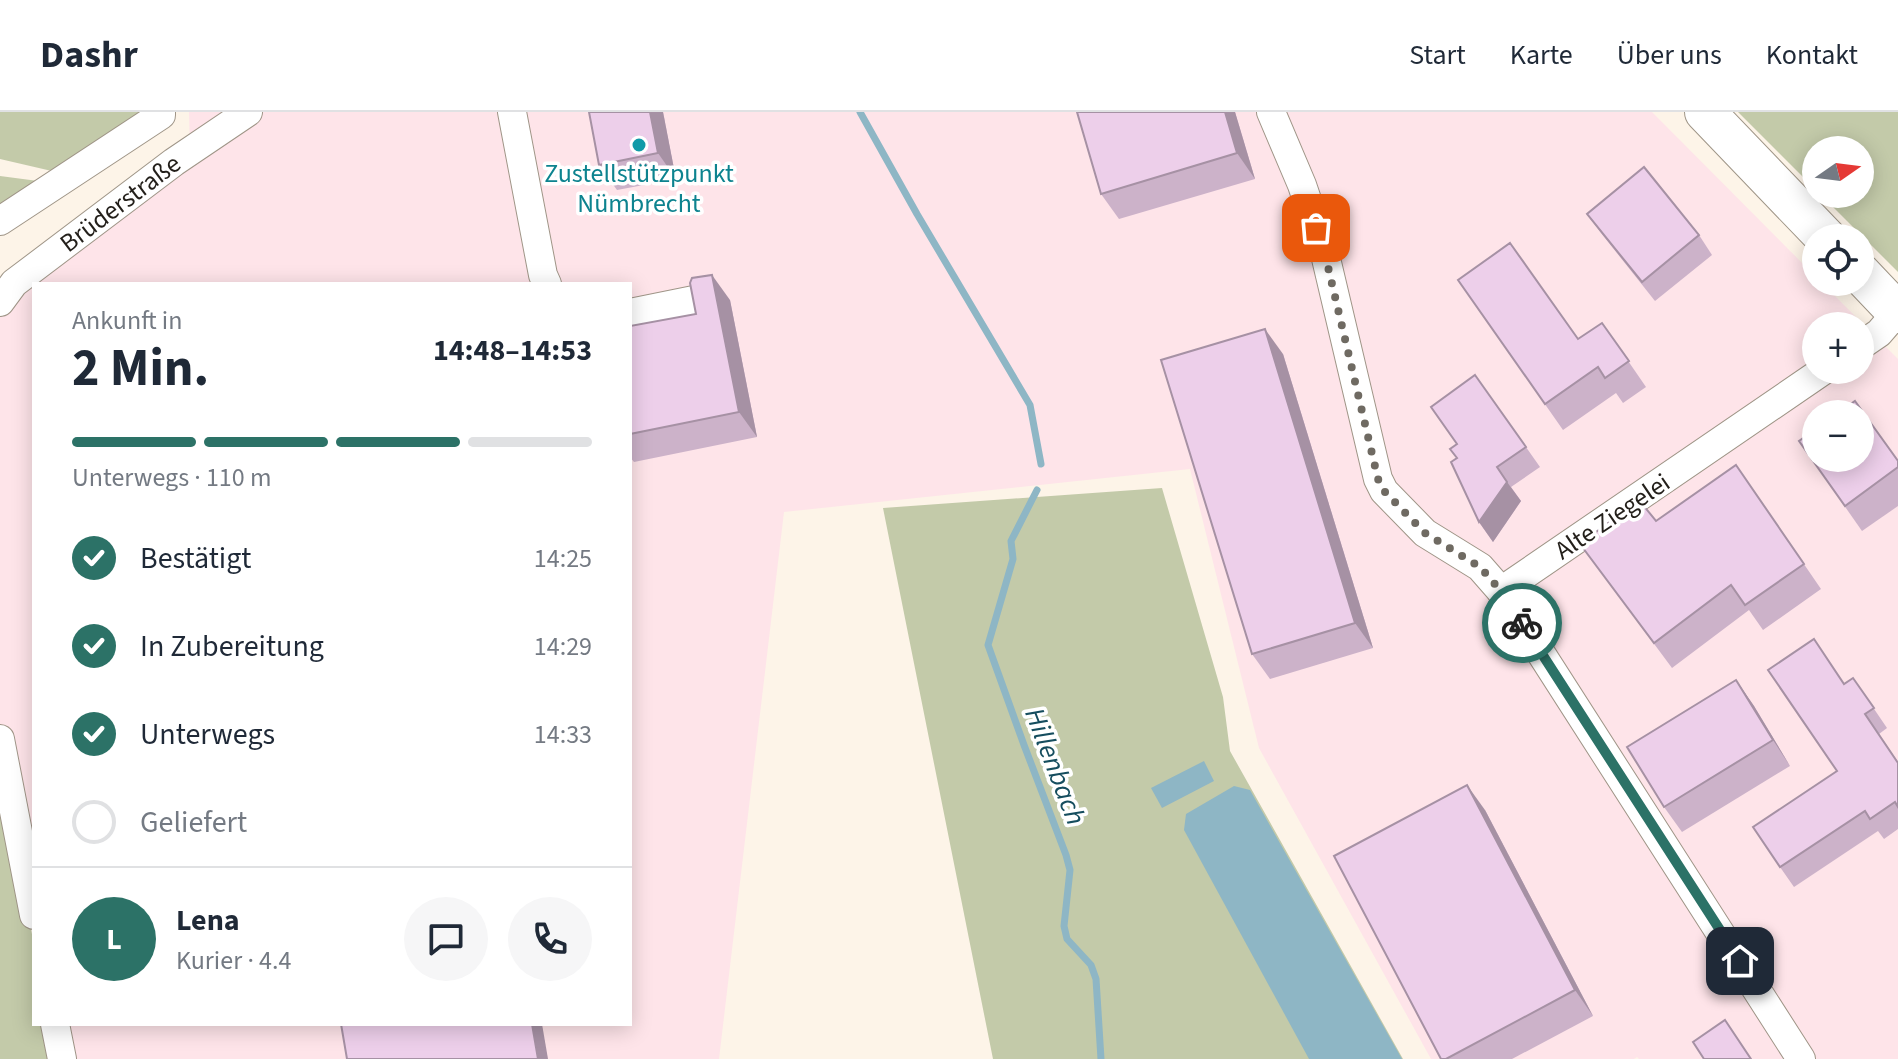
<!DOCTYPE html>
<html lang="de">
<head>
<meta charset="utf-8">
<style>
  body { margin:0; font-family:"Source Sans 3",sans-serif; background:#f6f6f7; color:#1f2937; height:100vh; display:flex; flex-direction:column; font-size:30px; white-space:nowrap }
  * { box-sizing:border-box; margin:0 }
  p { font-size:26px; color:#747a83 }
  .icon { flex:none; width:44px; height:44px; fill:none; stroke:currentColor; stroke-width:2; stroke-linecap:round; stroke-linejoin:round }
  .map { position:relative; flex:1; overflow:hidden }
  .details { position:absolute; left:32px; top:170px; width:600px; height:744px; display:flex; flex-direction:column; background:#fff; border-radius:0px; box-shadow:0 4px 20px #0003 }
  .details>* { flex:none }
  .needle { width:52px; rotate:76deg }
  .controls { position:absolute; left:1802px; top:24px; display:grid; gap:16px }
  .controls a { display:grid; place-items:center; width:72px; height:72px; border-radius:50%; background:#fff; box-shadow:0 4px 20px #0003; font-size:40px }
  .pin { position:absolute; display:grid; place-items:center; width:68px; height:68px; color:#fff; margin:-34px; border-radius:16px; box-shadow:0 4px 12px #0006 }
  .courier { position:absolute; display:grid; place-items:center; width:80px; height:80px; margin:-40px; border:6px solid #2c7267; border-radius:50%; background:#fff; color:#222; box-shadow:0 2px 10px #0007 }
  .overview em { font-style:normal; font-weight:700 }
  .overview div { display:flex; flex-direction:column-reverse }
  .overview { display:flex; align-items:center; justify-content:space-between; height:136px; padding:0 40px }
  h1 { font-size:52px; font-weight:700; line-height:60px }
  .bar { display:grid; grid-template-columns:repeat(4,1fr); gap:12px 8px; align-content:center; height:96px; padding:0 40px }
  .bar i { height:10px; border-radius:6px; background:#e0e1e3 }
  .bar .current { background:#2c7267 }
  .bar p { grid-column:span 4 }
  .line { display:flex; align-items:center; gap:20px; padding:0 40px; border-top:2px solid #e0e1e3 }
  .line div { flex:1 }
  .round { display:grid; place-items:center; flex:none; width:84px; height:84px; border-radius:42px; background:#f6f6f7 }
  ol { padding:0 40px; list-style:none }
  li { display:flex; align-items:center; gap:24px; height:88px }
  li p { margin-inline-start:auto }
  li .icon { padding:8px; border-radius:50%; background:#2c7267; color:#fff; stroke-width:4 }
  li:last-child { color:#747a83 }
  li i { width:44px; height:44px; border:4px solid #e0e1e3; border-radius:50% }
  header { display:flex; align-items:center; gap:48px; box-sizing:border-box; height:112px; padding:0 40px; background:#fff; border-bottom:2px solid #e0e1e3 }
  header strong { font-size:38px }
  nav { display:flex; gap:44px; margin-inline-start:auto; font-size:28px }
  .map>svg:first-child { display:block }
  .industrial { fill:#fee4e9; fill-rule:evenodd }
  .green { fill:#c3caa9 }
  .water { fill:#8eb6c5 }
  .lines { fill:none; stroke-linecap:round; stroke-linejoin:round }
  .stream { stroke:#8eb6c5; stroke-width:7 }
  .minor-casing { stroke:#9f9587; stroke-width:30 }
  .secondary-casing { stroke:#9f9587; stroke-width:42 }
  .minor { stroke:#fff; stroke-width:28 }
  .secondary { stroke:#fff; stroke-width:40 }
  .wall { fill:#ccb2c9 }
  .shaded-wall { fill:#a691a4 }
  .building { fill:#edcfea; stroke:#a691a4; stroke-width:2 }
  .done { stroke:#6f6a62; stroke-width:8; stroke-dasharray:0 14.4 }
  .route { stroke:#2c7267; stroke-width:10 }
  .culture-dot { fill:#0f9aa8; stroke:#fff; stroke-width:3 }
  .labels { text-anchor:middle; stroke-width:7; stroke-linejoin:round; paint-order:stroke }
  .culture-label { font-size:26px; fill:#0d838f; stroke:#fff }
  .street-label { font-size:26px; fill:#231f1a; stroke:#fff }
  .water-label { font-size:28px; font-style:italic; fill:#154d5e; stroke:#fff }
</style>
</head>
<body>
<header>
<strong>Dashr</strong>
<nav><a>Start</a><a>Karte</a><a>Über uns</a><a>Kontakt</a></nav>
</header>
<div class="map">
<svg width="1898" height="947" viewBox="0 0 1898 947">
  <rect width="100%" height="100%" fill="#fdf4e8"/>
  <path class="industrial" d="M189,0H1652L1816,165V170H1821L1898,247V947H1639L1637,945L1634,947H1431L1259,636L1190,357L784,400L719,947H61L54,912H630V172H34V819L0,657V190L190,39ZM1816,214H1860V258H1816ZM1816,302H1860V346H1816Z"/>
  <g class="green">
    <path d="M0,0H161L69,63L0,47Z"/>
    <path d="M1738,0H1898V160L1820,82H1860V38H1816V78Z"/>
    <path d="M0,64L38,69L0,95Z"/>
    <path d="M1162,376L1223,585L1230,639L1403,947H993L883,396Z"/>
    <path d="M0,666L34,832V912H51L58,947H0Z"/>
  </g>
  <g class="water">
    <path d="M1204,649L1214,669L1162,696L1151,676Z"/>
    <path d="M1234,674L1250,678L1402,947H1309L1184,718L1186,702Z"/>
  </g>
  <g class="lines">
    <g class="stream">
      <path d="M860,0L917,102L1030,293L1041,352"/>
      <path d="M1037,378L1011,429L1013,447L988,533L1024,633L1066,743L1070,758L1064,814L1067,827L1091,853L1096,867L1101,947"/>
    </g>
    <defs>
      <g id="minor">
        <path d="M512,0L543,163L547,172"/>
        <path d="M1271,0L1302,73L1324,138L1378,367L1384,379L1425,421L1480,455L1501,479L1801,947"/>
        <path d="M0,109L161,3V0"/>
        <path d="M0,190L14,171L174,50L248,0"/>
        <path d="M630,201L694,188"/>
        <path d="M1860,234L1879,221L1897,200"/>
        <path d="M1501,479L1824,258"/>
        <path d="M0,627L34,803"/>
        <path d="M55,912L62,947"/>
      </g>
      <g id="secondary">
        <path d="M1705,0L1826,126"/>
        <path d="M1860,161L1898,201"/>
      </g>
    </defs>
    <use href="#minor" class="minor-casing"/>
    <use href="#secondary" class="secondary-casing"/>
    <use href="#minor" class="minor"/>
    <use href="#secondary" class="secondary"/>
  </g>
  <g class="wall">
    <path d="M663,0L676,67L617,78L599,53Z"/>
    <path d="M1077,0H1235L1255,67L1119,107L1101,82Z"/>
    <path d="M1587,102L1699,123L1712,143L1655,189L1601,121Z"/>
    <path d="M1458,168L1578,227L1602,211L1646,275L1623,291L1616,281L1563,318Z"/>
    <path d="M730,188L757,325L634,350L630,345V214L696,202Z"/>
    <path d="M1283,242L1373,536L1270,567L1252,542Z"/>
    <path d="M1475,263L1540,355L1511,375L1521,389L1493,430L1479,410L1457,346V332Z"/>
    <path d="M1799,329L1898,349V394L1862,419Z"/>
    <path d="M1736,353L1821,477L1763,518L1749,498L1672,556L1580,432L1656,409Z"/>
    <path d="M1853,566L1887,616L1879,622L1898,650V717L1884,727L1878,719L1794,775L1780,755L1837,659L1845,572Z"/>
    <path d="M1736,568L1754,594L1790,654L1682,720L1664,695Z"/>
    <path d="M1485,698L1593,904L1512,947H1441Z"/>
  </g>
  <g class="shaded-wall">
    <path d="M650,0H663L676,67L658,41Z"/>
    <path d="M1225,0H1235L1255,67L1237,41Z"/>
    <path d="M712,163L730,188L757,325L739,300Z"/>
    <path d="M1265,217L1283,242L1373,536L1355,511Z"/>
    <path d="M1507,370L1521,389L1493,430L1479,410Z"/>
    <path d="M1736,568L1754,594L1790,654L1773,628Z"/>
    <path d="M1467,673L1485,698L1593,904L1575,878Z"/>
    <path d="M532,912H542L548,947H538Z"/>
  </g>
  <g class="building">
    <path d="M589,0H650L658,41L599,53Z"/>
    <path d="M1077,0H1225L1237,41L1101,82Z"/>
    <path d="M1644,55L1699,123L1642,170L1587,102Z"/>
    <path d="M1510,131L1578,227L1602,211L1629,249L1605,266L1598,255L1545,292L1458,168Z"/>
    <path d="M712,163L739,300L630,322V214L696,202L690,171L692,166Z"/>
    <path d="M1265,217L1355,511L1252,542L1161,248Z"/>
    <path d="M1475,263L1526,335L1497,355L1507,370L1479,410L1451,350L1457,346L1450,337L1457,332L1431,295Z"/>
    <path d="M1855,289L1898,349V355L1845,394L1799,329L1816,317V346H1860V302H1837Z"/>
    <path d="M1736,353L1804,452L1745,493L1731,473L1654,531L1580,432L1639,388L1656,409Z"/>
    <path d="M1814,527L1844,572L1853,566L1874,596L1865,602L1898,651V695L1895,690L1870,707L1865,699L1780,755L1753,715L1837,659L1768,558Z"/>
    <path d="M1736,568L1773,628L1664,695L1627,635Z"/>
    <path d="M1467,673L1575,878L1446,947H1441L1334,744Z"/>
    <path d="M1725,908L1751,947H1704L1693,930Z"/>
    <path d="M341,912H532L538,947H347Z"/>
  </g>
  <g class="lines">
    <path class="done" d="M1316,116L1324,138L1378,367L1384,379L1425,421L1480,455L1501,479L1522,511"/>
    <path class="route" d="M1522,511L1740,849"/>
  </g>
  <circle class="culture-dot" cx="639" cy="33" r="8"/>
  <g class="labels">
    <g class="culture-label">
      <text x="639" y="70">Zustellstützpunkt<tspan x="639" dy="30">Nümbrecht</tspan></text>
    </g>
    <g class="street-label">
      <text transform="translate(120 91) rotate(-37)" y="9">Brüderstraße</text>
      <text transform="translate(1612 404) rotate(-34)" y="9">Alte Ziegelei</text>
    </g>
    <g class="water-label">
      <text transform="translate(1056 654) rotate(69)" y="10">Hillenbach</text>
    </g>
  </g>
</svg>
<div class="controls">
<a><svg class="needle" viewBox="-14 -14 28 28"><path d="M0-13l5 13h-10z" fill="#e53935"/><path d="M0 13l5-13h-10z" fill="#747a83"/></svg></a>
<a><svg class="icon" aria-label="locate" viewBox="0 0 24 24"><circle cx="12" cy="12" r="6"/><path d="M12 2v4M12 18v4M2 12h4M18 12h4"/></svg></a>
<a>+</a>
<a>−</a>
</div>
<div class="pin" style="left:1316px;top:116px;background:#ea580c"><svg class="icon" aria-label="bag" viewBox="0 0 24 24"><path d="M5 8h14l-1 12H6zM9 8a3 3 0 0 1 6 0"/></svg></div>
<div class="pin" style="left:1740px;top:849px;background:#1f2937"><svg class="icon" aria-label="home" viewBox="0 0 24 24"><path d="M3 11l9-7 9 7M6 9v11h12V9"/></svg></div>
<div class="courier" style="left:1522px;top:511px"><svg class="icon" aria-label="bike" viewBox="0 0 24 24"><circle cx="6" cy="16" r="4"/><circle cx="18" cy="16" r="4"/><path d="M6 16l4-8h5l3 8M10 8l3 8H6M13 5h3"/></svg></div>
<section class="details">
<div class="overview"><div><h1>2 Min.</h1><p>Ankunft in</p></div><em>14:48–14:53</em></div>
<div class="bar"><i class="current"></i><i class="current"></i><i class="current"></i><i></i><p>Unterwegs · 110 m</p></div>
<ol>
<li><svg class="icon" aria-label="check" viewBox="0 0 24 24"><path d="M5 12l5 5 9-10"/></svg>Bestätigt<p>14:25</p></li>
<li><svg class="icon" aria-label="check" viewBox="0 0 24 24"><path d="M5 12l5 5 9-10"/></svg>In Zubereitung<p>14:29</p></li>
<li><svg class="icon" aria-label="check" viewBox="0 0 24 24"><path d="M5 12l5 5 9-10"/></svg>Unterwegs<p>14:33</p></li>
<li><i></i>Geliefert</li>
</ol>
<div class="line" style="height:144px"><b class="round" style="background:#2c7267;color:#fff">L</b><div><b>Lena</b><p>Kurier · 4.4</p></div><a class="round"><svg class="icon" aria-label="chat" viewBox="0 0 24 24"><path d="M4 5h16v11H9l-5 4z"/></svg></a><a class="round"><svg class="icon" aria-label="phone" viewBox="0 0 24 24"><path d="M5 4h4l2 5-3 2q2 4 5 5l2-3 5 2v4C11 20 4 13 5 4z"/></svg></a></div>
</section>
</div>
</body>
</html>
